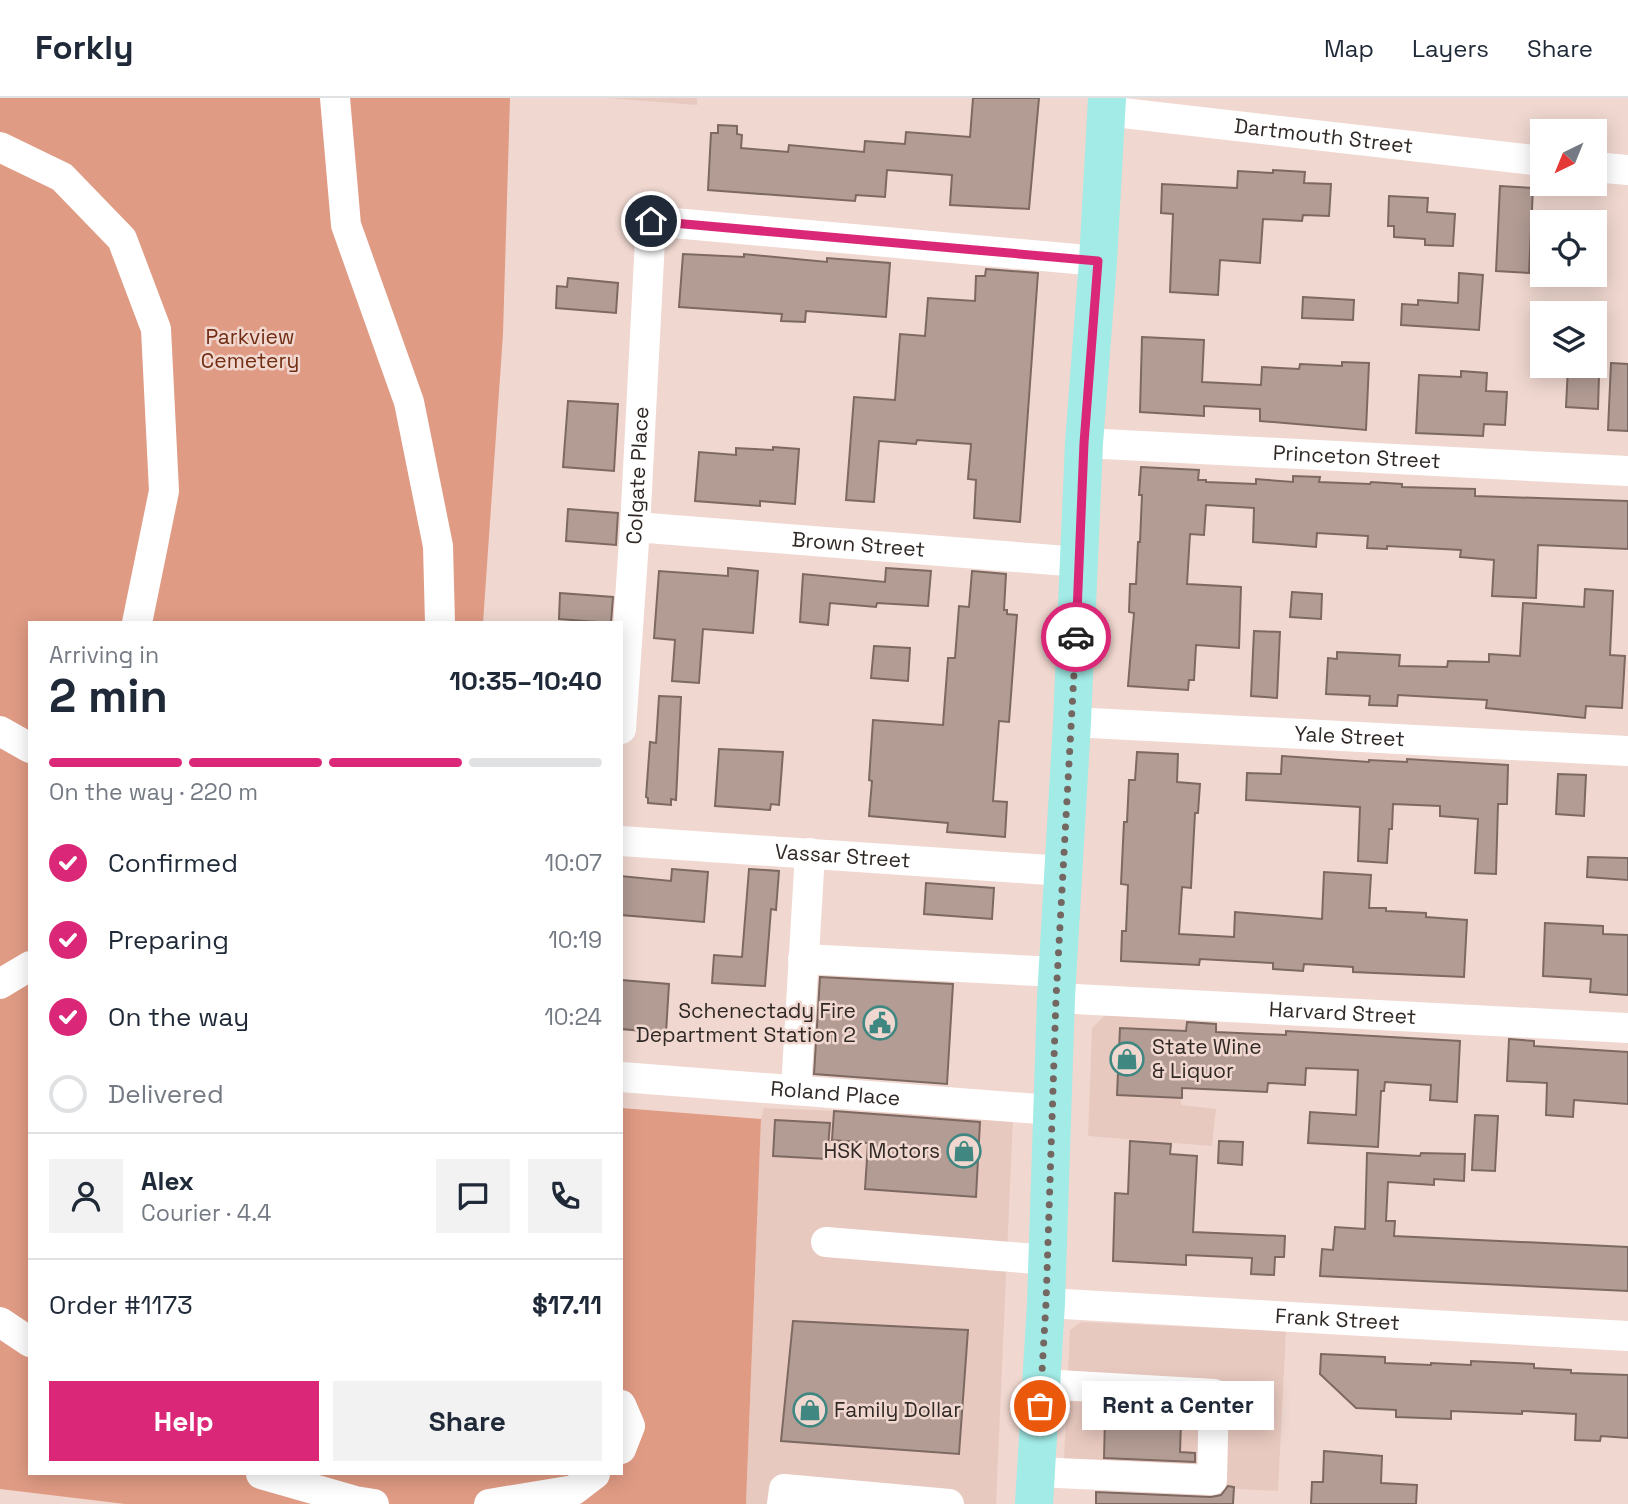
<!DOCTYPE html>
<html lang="en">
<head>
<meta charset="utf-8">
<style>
  body { margin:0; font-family:"Space Grotesk",sans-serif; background:#f2f2f3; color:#1f2937; height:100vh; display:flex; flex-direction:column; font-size:26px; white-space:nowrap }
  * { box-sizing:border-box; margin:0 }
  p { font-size:23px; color:#747a83 }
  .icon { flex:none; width:38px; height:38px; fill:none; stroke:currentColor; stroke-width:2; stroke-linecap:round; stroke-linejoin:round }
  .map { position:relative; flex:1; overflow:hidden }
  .sheet { position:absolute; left:28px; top:523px; width:595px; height:854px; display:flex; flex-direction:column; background:#fff; border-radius:0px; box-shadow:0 4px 18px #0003 }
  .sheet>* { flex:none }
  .needle { width:46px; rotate:223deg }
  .fabs { position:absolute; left:1530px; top:21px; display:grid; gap:14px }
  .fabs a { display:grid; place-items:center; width:77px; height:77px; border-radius:0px; background:#fff; box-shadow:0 4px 18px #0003; font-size:35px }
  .pin { position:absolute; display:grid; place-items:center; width:60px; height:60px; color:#fff; margin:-30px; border:4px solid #fff; border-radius:50%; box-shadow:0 2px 7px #0007 }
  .courier { position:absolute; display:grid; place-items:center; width:70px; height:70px; margin:-35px; border:5px solid #db2777; border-radius:50%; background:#fff; color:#222; box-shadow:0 2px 9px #0007 }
  .bubble { position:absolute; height:49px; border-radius:0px; background:#fff; box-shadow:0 4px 18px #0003; font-size:23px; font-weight:800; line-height:49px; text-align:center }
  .overview em { font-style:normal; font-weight:800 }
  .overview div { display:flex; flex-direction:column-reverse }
  .overview { display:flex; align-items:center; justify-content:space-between; height:119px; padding:0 21px }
  h1 { font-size:46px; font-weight:800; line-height:52px }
  .bar { display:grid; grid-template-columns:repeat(4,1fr); gap:10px 7px; align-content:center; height:84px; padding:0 21px }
  .bar i { height:9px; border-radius:5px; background:#e0e1e3 }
  .bar .active { background:#db2777 }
  .bar p { grid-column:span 4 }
  .line { display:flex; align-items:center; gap:18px; padding:0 21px; border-top:2px solid #e0e1e3 }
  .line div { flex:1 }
  .round { display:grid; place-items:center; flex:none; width:74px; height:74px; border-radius:0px; background:#f2f2f3 }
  ol { padding:0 21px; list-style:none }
  li { display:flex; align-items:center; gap:21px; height:77px }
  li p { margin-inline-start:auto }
  li .icon { padding:7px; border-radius:50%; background:#db2777; color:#fff; stroke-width:4 }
  li:last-child { color:#747a83 }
  li i { width:38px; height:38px; border:4px solid #e0e1e3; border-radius:50% }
  .button { display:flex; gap:14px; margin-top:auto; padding:14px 21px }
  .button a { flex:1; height:80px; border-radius:0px; background:#db2777; color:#fff; font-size:28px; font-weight:800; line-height:80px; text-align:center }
  .button a+a { background:#f2f2f3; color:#1f2937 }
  header { display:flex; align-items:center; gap:42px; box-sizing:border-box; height:98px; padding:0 35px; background:#fff; border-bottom:2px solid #e0e1e3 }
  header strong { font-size:33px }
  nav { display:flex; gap:38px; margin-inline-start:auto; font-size:24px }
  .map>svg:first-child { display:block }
  .built { fill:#e8c9bf }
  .green { fill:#e09b84 }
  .building { fill:#b29c94; stroke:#7e6962; stroke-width:2 }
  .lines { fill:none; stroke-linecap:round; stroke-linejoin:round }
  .minor { stroke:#fff; stroke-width:30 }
  .major { stroke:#a2ebe6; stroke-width:38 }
  .done { stroke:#746661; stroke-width:7; stroke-dasharray:0 12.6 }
  .route { stroke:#db2777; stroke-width:9 }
  .labels { text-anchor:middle; stroke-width:5; stroke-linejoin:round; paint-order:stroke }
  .street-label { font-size:21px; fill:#312925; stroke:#f0d8d0 }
  .park-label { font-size:21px; fill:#722d13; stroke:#f0d8d0 }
  .poi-label { font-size:21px; fill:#312925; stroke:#f0d8d0; text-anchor:end }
</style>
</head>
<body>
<header>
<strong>Forkly</strong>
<nav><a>Map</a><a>Layers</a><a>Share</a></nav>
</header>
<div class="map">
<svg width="1628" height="1406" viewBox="0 0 1628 1406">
  <rect width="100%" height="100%" fill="#f0d8d0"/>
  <g class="built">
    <path d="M606,0H697V7Z"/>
    <path d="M1186,916L1181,1007L1216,1011L1212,1048L1088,1038L1092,930L1104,918Z"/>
    <path d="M764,1010L1013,1020L996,1406H746L761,1021Z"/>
    <path d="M1081,1224L1286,1233L1278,1393L1063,1382L1070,1232Z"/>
  </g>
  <path class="green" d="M0,0H510L503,236L483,525H30V1376H621V1010L761,1021L746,1406H125L0,1391Z"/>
  <g class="building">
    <path d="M973,0H1039L1029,111L950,107L952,77L887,72L885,99L856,97L855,103L708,92L711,35H718V27L737,28V36L742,37L741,50L788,54L789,47L864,54L865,43L905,46L906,34L970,39Z"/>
    <path d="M1273,72L1305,74L1304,85L1331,86L1329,118L1303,117L1302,123L1263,121L1260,165L1220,162L1218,197L1170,194L1173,116L1161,115L1162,86L1237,90L1238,73L1273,75Z"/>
    <path d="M1500,88L1533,90L1529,175L1496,173Z"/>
    <path d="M1389,98L1428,100L1427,114L1455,116L1453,148L1425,147V141L1394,139V128H1388Z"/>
    <path d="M683,156L744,159V156L827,164V160L890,165L886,219L806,213L805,224L781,223L782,216L679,209Z"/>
    <path d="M986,171L1038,175L1020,424L974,420L976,382L968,381L971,346L917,342L916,346L879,343L874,404L846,402L854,299L895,302L900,236L925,238L928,200L975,203L976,178H985Z"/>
    <path d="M1459,175L1483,177L1479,232L1401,227L1402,206L1418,207V202L1458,205Z"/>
    <path d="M568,180L618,185L616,215L556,210L557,188L567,189Z"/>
    <path d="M1303,199L1354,202L1353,222L1302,220Z"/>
    <path d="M1142,239L1204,242L1202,284L1261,287L1262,269L1299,271L1300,266L1342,268V264L1369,265L1366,332L1260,323V311L1204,308V318L1140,314Z"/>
    <path d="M1611,265L1628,266V333L1608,332Z"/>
    <path d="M1568,269L1593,270L1592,277H1599L1598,311L1566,309Z"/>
    <path d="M1461,273L1487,275L1486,293L1507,294L1505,327L1484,326L1483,338L1416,335L1419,277L1461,279Z"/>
    <path d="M568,303L618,306L614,373L563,369Z"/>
    <path d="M773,349L799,351L795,406L760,403V408L695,403L699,354L736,357V350L773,352Z"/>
    <path d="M1141,369L1199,372L1198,382H1206V384L1256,386V381L1293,384V378L1320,379L1319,384L1370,386L1371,384L1402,386V389L1475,391V398L1628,403V451L1538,447L1536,500L1492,498L1494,462L1460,459L1461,452L1387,448V451L1367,450L1368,438L1317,435L1316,449L1253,444L1254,410L1206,407L1204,437L1190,436L1187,486L1241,489L1239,550L1196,547L1194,582H1189L1188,592L1128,588L1134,515L1129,514L1130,486H1136L1138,444H1140L1142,397H1139Z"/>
    <path d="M568,411L618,415L616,447L566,443Z"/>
    <path d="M728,470L758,473L753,535L703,531L699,585L672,583L675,542L654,540L659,473L728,478Z"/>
    <path d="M886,470L931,473L928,508L877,505L876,509L830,505L828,527L800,524L803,476L885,484Z"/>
    <path d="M972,473L1006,476L1004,512H1007V516L1017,517L1009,624L999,623L993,703L1007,704L1005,739L947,734L948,725L869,718L872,683L869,682L873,622L943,627L948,560H955L959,508L969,509Z"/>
    <path d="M1585,491L1613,493L1610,557L1625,558L1622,610L1586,608L1585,620L1486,610L1487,602L1398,597L1397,608L1369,607L1370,598L1326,596L1328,560L1337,561V554L1400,557L1399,568L1447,569L1448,563L1489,564V556L1520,558L1523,505L1584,509Z"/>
    <path d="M1292,494L1322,496L1321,521L1290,519Z"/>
    <path d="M560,495L613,499L611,525L559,521Z"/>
    <path d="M1254,533L1280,534L1277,600L1251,598Z"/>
    <path d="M874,548L910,550L908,583L871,580Z"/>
    <path d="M659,598L681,599L676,702L671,701V707L648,705V700L646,699L650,644L656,645Z"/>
    <path d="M719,651L783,654L779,707L771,706L770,712L715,708Z"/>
    <path d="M1137,654L1178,656L1177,684L1200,686L1198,715H1195L1191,790L1182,789L1179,836L1234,839L1235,814L1322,821L1324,774L1371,777L1369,810H1386V813L1426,815V819L1467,822L1464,879L1353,874V869L1304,866L1303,873L1273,871V865L1200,861L1199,867L1121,863L1122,833H1126L1128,787L1121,786L1124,724H1127L1129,682H1135Z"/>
    <path d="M1282,658L1369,664V662L1407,664V661L1508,667L1507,706H1498L1496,776L1475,775L1478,721L1440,718V708L1393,706L1392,731H1389L1387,765L1358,763L1360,709L1246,702L1247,675L1281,676Z"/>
    <path d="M1558,676L1586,677L1584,718L1556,716Z"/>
    <path d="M1588,759L1628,760V782L1587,779Z"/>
    <path d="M672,771L708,774L704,824L621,817V778L671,783Z"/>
    <path d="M749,771L779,773L776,812L771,811L765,888L712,885L714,857L742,859Z"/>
    <path d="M926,785L994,790L992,821L924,816Z"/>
    <path d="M1545,825L1603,828V836L1628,837V897L1590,894L1591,881L1543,878Z"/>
    <path d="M820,879L953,886L947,986L814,976Z"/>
    <path d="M621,882L669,886L666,935L621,931Z"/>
    <path d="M1187,924L1216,926V934L1286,937V933L1460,943L1457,1004L1430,1002L1431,987L1385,984L1384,993H1381L1378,1049L1308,1045L1310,1014L1356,1017L1358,972L1306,970L1305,987L1268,985L1267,994L1182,990V1000L1117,997L1120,930L1186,933Z"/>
    <path d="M1509,941L1534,943V948L1628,954V1006L1574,1002L1573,1019L1546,1017L1547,985L1507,983Z"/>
    <path d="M834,1013L980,1024L976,1099L865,1091L868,1045L832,1042Z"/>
    <path d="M1475,1017L1498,1018L1495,1073L1472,1072Z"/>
    <path d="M775,1022L830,1025L827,1061L773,1058Z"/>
    <path d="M1130,1043L1171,1046L1170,1056L1197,1058L1193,1134L1285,1138L1284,1159H1275L1274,1177L1251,1176L1252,1160L1186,1157V1167L1113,1163L1115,1095L1128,1096Z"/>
    <path d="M1219,1043L1243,1044L1242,1067L1218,1065Z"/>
    <path d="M1367,1055L1420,1058L1421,1055L1465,1056L1464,1083L1434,1081V1087L1388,1084L1386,1123H1395L1394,1138L1628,1149V1193L1320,1178L1322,1151L1333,1152L1335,1129L1365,1131Z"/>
    <path d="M793,1223L968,1232L959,1356L781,1343Z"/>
    <path d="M1321,1256L1385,1259V1265L1431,1267V1265L1471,1267V1263L1534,1266V1270L1571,1272V1275L1628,1277V1340L1601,1338L1600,1343L1575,1342L1576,1316L1522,1313V1316L1451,1313V1321L1396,1319V1312L1356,1310L1320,1276Z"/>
    <path d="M1105,1321L1181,1324L1180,1354L1195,1355V1364L1104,1360Z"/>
    <path d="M1324,1353L1382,1358L1381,1385L1417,1387L1416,1406H1311L1312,1384H1323Z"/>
    <path d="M1228,1388L1234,1389L1233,1406H1096V1394L1211,1399L1221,1397Z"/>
  </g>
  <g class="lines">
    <g class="minor">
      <path d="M335,0L346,127L409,304L438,448L440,525"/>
      <path id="s1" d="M1106,13L1542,63"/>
      <path d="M0,49L62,79L122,141L156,231L164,393L137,525"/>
      <path d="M1594,69L1628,72"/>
      <path id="s2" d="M1084,345L1628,373"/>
      <path id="s3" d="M635,429L1080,464"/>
      <path id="s4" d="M1072,624L1628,653"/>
      <path id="s5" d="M621,631L635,429L651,123L1098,163"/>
      <path d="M0,633L30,650"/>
      <path id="s6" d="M621,743L1063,773"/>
      <path d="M803,861L1057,874"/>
      <path d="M0,886L30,868"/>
      <path id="s7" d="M1056,900L1628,930"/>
      <path id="s8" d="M621,979L1051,1012"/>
      <path d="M796,991L810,755"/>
      <path d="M826,1144L1048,1162"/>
      <path id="s9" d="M1046,1205L1628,1238"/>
      <path d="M0,1224L30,1244"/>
      <path d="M621,1307L630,1328L621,1351"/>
      <path d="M1036,1374L1212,1382L1214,1296L1041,1286"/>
      <path d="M261,1376L355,1403L374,1406"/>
      <path d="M489,1406L574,1392L595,1376"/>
      <path d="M782,1406L784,1391L949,1406"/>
    </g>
    <path class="major" d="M1034,1406L1046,1205L1056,900L1072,624L1084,345L1098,163L1107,0"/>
  </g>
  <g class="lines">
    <path class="done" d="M1040,1308L1046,1205L1056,900L1076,539"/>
    <path class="route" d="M651,123L1098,163L1084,345L1076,539"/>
  </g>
  <defs>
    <symbol id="civic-ring" viewBox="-11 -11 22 22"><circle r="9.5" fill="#f0d8d0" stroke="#408782" stroke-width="1.5"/><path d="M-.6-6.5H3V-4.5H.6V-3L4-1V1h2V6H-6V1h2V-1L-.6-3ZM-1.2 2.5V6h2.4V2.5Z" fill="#408782"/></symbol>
    <symbol id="shop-ring" viewBox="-11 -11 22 22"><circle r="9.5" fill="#f0d8d0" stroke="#408782" stroke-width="1.5"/><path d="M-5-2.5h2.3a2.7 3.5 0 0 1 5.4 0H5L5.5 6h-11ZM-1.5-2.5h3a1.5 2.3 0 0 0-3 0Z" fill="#408782"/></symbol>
  </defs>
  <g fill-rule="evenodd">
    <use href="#civic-ring" x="861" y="906" width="38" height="38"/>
    <use href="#shop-ring" x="1108" y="942" width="38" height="38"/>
    <use href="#shop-ring" x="945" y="1034" width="38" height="38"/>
    <use href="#shop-ring" x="791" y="1293" width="38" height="38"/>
  </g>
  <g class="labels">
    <g class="street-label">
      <text dy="7" stroke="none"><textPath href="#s1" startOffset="219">Dartmouth Street</textPath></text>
      <text dy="7" stroke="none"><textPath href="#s2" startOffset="273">Princeton Street</textPath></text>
      <text dy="7" stroke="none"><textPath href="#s5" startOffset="254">Colgate Place</textPath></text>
      <text dy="7" stroke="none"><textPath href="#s3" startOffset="224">Brown Street</textPath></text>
      <text dy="7" stroke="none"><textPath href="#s4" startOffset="278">Yale Street</textPath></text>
      <text dy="7" stroke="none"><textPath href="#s6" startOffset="222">Vassar Street</textPath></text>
      <text dy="7" stroke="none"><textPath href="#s7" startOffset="287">Harvard Street</textPath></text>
      <text dy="7" stroke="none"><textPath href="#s8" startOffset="215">Roland Place</textPath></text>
      <text dy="7" stroke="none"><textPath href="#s9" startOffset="292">Frank Street</textPath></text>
    </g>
    <g class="park-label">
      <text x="250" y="246">Parkview<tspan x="250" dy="24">Cemetery</tspan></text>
    </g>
    <g class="poi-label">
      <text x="856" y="920">Schenectady Fire<tspan x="856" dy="24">Department Station 2</tspan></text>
      <text x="1152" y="956" text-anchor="start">State Wine<tspan x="1152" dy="24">&amp; Liquor</tspan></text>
      <text x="940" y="1060">HSK Motors</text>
      <text x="834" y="1319" text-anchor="start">Family Dollar</text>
    </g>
  </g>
</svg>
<div class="fabs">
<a><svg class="needle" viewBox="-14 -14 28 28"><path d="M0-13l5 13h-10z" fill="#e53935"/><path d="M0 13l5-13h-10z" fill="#747a83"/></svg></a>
<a><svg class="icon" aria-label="locate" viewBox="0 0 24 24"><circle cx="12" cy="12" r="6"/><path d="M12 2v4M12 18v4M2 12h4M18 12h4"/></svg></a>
<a><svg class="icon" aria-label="layers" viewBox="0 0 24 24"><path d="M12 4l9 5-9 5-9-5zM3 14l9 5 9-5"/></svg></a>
</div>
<div class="pin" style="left:1040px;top:1308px;background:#ea580c"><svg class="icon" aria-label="bag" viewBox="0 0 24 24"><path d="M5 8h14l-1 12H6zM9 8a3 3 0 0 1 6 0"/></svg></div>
<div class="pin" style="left:651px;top:123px;background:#1f2937"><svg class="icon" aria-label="home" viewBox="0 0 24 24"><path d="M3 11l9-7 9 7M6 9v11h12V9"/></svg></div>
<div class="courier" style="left:1076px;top:539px"><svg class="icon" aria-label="car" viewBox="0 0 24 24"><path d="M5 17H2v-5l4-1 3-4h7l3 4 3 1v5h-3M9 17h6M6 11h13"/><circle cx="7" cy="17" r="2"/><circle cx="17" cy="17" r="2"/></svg></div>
<div class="bubble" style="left:1082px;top:1283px;width:192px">Rent a Center</div>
<section class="sheet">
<div class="overview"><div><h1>2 min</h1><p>Arriving in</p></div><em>10:35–10:40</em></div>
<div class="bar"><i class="active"></i><i class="active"></i><i class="active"></i><i></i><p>On the way · 220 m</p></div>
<ol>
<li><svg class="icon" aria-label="check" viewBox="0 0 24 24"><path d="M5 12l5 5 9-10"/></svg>Confirmed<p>10:07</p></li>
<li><svg class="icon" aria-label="check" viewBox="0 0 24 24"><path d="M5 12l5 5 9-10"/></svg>Preparing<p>10:19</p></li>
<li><svg class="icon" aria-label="check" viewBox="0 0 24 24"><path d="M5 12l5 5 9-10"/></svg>On the way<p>10:24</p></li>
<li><i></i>Delivered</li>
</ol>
<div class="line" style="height:126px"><a class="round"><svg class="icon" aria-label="person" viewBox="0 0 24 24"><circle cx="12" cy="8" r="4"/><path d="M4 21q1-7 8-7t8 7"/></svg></a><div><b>Alex</b><p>Courier · 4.4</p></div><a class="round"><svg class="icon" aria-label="chat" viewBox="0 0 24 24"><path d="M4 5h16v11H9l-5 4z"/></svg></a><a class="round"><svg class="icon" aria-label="phone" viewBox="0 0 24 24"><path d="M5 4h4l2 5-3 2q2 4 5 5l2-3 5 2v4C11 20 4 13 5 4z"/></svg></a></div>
<div class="line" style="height:91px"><div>Order #1173</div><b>$17.11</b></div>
<div class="button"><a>Help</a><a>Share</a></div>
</section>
</div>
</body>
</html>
